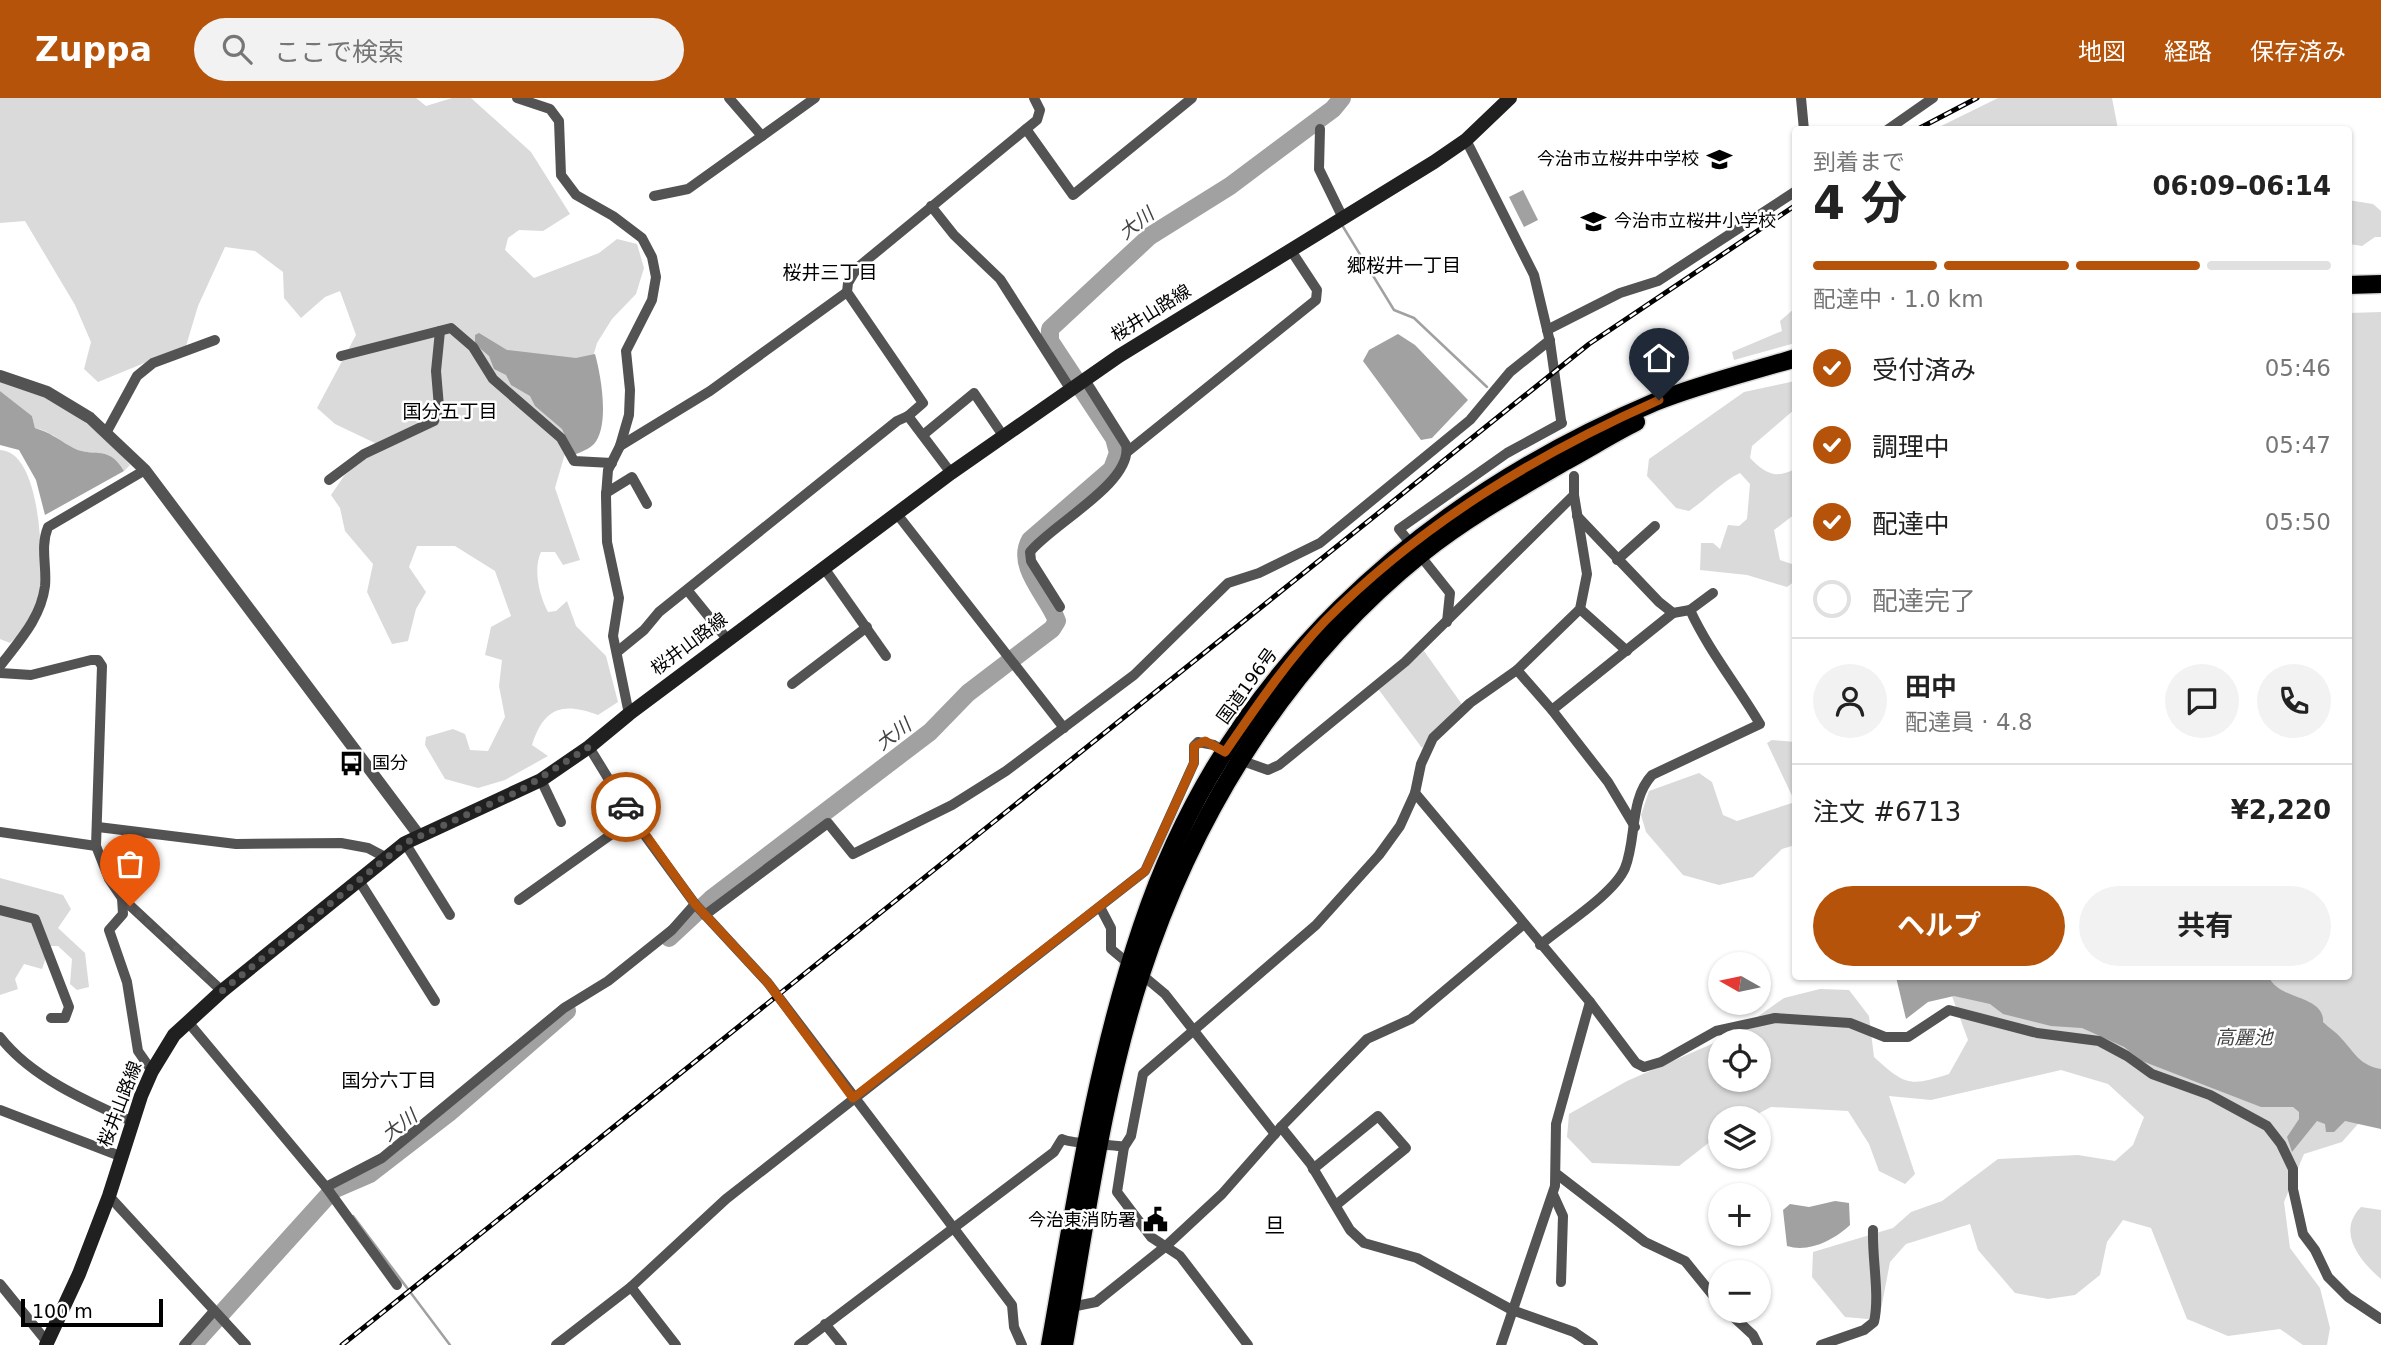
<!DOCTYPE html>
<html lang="ja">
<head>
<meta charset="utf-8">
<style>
  body { margin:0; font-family:"DejaVu Sans","Noto Sans JP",sans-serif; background:#f2f2f2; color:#222; height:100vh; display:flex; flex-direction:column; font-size:26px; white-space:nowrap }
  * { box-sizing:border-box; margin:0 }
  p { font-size:23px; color:#767676 }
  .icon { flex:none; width:38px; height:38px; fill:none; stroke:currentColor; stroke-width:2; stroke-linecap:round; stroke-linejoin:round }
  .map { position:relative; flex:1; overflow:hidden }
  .side { position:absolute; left:1792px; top:28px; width:560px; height:854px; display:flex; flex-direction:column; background:#fff; border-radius:7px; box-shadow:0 2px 5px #0004 }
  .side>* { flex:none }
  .needle { width:46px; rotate:279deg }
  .tools { position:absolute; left:1708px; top:854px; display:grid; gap:14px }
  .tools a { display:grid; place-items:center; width:63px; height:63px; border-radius:50%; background:#fff; box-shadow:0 2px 5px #0004; font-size:35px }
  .scale { position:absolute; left:21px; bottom:18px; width:142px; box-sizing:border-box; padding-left:7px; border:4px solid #000; border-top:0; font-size:19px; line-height:24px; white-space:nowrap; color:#000; -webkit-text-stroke:5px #fff; paint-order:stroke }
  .pin { position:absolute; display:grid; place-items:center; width:60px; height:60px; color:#fff; margin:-72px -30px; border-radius:50% 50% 50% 0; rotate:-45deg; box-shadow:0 0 7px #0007 }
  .pin .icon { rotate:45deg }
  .courier { position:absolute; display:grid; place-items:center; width:70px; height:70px; margin:-35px; border:5px solid #b45309; border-radius:50%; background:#fff; color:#222; box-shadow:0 2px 9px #0007 }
  .headline em { font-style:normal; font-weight:700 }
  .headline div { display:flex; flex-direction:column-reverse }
  .headline { display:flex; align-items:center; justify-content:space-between; height:119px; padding:0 21px }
  h1 { font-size:46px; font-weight:700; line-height:52px }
  .bar { display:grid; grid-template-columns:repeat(4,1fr); gap:10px 7px; align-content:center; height:84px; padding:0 21px }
  .bar i { height:9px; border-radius:5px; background:#e0e0e0 }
  .bar .current { background:#b45309 }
  .bar p { grid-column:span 4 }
  .line { display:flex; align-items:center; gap:18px; padding:0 21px; border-top:2px solid #e0e0e0 }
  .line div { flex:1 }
  .round { display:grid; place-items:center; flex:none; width:74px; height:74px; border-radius:37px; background:#f2f2f2 }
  ol { padding:0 21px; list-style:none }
  li { display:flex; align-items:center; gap:21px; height:77px }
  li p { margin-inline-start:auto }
  li .icon { padding:7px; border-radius:50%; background:#b45309; color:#fff; stroke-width:4 }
  li:last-child { color:#767676 }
  li i { width:38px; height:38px; border:4px solid #e0e0e0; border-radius:50% }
  .primary-button { display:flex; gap:14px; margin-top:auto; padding:14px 21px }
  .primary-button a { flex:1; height:80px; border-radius:42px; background:#b45309; color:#fff; font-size:28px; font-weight:700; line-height:80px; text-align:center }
  .primary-button a+a { background:#f2f2f2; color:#222 }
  header { display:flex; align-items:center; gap:42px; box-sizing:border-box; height:98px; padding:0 35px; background:#b45309; color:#fff }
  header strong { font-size:33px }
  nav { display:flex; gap:38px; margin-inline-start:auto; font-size:24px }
  .search { width:490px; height:63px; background:#f2f2f2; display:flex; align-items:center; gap:18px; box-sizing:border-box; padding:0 24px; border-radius:38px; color:#767676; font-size:26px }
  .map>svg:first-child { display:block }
  .green { fill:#dadada; fill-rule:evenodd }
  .water { fill:#a1a1a1 }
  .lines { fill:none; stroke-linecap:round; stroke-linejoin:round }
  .stream { stroke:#a1a1a1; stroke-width:2.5 }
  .river { stroke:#a1a1a1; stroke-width:18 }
  .trunk-casing { stroke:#dbdbdb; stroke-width:21 }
  .minor { stroke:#535353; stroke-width:10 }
  .tertiary { stroke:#535353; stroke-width:12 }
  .secondary { stroke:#202020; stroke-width:14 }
  .trunk { stroke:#000; stroke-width:18 }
  .rail-casing { stroke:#000; stroke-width:5 }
  .rail { stroke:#fff; stroke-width:2.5; stroke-dasharray:8; stroke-linecap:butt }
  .done { stroke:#595959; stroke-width:7; stroke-dasharray:0 12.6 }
  .route { stroke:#b45309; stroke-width:9 }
  .labels { text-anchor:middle; stroke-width:5; stroke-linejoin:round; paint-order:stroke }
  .poi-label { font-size:18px; fill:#000; stroke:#fff; text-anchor:end }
  .street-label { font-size:18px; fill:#000; stroke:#fff }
  .water-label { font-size:19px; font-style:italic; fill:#424242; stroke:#fff }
  .neighbourhood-label { font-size:19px; fill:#000; stroke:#fff }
  .quarter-label { font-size:21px; fill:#000; stroke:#fff }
</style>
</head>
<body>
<header>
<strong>Zuppa</strong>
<div class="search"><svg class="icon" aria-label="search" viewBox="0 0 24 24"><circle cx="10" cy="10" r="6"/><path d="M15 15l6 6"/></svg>ここで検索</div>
<nav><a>地図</a><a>経路</a><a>保存済み</a></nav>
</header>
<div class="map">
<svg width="2381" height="1247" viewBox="0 0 2381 1247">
  <rect width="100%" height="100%" fill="#fff"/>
  <g class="green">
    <path d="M0,0H416L426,8L452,0H471L531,54L570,116L543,133L519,132L508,140L505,152L534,180L599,155L617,141L637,146L644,170L636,196L612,221L597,245L555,390L580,462L563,467L555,454H541C533,471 539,497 548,514L556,513L567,503L576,528L606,558L618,604L598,617C563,604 544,609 532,647L548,658L505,682L478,690L445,681L425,647L426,639L453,631L465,636L470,652L488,653L505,619L499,588L502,562L485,557L491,529L511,518L495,473L455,448H417L409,469L426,494L416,511L408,543L392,546L367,494L373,466L345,433L340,410L331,397L344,378L377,346L335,326L317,310L356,237L340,193L325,199L301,220L284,200L283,174L255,153L225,149L198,208L186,248L98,284L84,271L91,244L75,207L25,123L0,125Z"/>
    <path d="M1998,0H2112L2118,31H1935Z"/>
    <path d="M2348,102L2373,106L2381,113V139H2375L2362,148L2349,146Z"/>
    <path d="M1795,210V245L1734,262L1732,254L1782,233L1780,223Z"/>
    <path d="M2381,214V1000L2342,1044L2304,1056L2284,1104L2290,1150L2320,1190L2330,1230L2327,1247H2303L2280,1231L2228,1238L2187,1221L2151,1130L2123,1122L2107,1144L2100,1177L2075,1197L2048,1201L2015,1195L1978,1152L1970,1126L1906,1146L1890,1164L1879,1222L1845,1219L1812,1179L1813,1154L1893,1130L1911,1114L1942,1103L1998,1061L2078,1057L2115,1063L2133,1047L2144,1019L2108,986L2061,972L1931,1002L1889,998L1915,1076L1905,1086L1879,1073L1869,1046L1848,1013L1771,1009L1750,1020H1720V1036L1679,1068L1592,1065L1567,1039L1569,1016L1627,983L1730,938L1784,900L1820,891L1849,892L1869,918L1874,959C1905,987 1909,989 1949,976L1968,942L1945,879L2348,878L2349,215ZM1720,943H1759V982H1720Z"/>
    <path d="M0,280C59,303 88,320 130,367L124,373C107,344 92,362 70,348C58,341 49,333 35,330L32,318L0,293Z"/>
    <path d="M1795,283V311L1752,348L1750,360C1766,376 1775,381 1795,371V416L1774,432L1780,462L1795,467V483L1787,489L1747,477L1700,472L1701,445H1713L1720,451L1728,427L1739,428L1747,421L1750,386L1740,375C1721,384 1707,401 1689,413L1676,410L1647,378L1649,361L1744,294Z"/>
    <path d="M0,352C45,353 46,487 35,516C31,528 19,536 10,545L0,541Z"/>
    <path d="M1424,553L1466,612L1433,636L1422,650L1379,592Z"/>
    <path d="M1772,642L1795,644V747L1782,751L1753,779L1719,787L1683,777L1646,734L1641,717L1649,693L1699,675L1712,684L1723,717L1737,723L1795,704L1767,645Z"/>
    <path d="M0,780L63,797L71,811L58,830L85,855L89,889L77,892L70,886L72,861L58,848H50L42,871L24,866L15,881L18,891L0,897Z"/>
    <path d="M2361,1109L2381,1112V1181C2360,1163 2336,1134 2361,1109Z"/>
  </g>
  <g class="water">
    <path d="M1523,92L1538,122L1524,129L1509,99Z"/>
    <path d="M479,235L507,252L576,260L595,256C601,277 610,328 594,346C589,351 581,354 574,357L562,331L535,308L530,298L511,287L506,277L494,271L489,258L475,246V237Z"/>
    <path d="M1398,236L1415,247L1468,302L1432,340L1421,342L1363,263L1369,252Z"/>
    <path d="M0,293L32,318L35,330C49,334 58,341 70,348C92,362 107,344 124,373L45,417L36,382L19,352L0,347Z"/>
    <path d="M1896,879H2269C2278,902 2325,897 2323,924C2329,930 2336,934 2341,940C2355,955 2359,967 2381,971V1031L2345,1023L2334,1034H2326L2325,1026L2317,1023L2292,1054L2287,1039L2299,1021V1014L2293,1009H2261L2142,963L2124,949L2082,930L2051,928L2003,916L1990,906L1954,898L1928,904L1906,921Z"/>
    <path d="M1835,1103L1849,1105L1850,1127C1834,1142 1809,1155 1787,1148L1783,1112L1790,1106L1809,1109Z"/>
  </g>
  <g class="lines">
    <g class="stream">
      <path d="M1342,127L1394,212L1414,220L1487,289"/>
      <path d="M353,1118L450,1247"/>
    </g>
    <g class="river">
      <path d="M669,840L711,801L930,634L968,595L1052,531L1057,523C1048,498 1015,469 1030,442L1112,371L1118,355L1114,340L1050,243V231L1150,138L1230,88L1333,11L1342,0"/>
      <path d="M193,1247L333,1092L370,1076L449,1015L567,913"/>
    </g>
    <defs>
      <g id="trunk">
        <path d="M2348,187L2381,186"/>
        <path d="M1050,1247C1075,1106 1096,964 1142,828C1225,579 1416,405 1655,304C1700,286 1749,274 1796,260"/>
        <path d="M1064,1247C1086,1123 1102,996 1141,876C1194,714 1287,564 1421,456C1466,420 1516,392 1566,363C1590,350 1612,336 1636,324"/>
      </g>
    </defs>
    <use href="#trunk" class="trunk-casing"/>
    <g class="minor">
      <path d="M517,0L550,11L559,23L561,77L576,97L613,118L642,140L652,159L656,179L652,202L626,253L630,292L629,317L620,348L608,372L606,398L607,444L619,500L613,538L629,616"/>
      <path d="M729,0L762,38"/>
      <path d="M1801,0L1804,32"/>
      <path d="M1026,31L1073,97L1192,0"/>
      <path d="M1320,31L1319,71L1342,118"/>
      <path d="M1887,32L1933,0"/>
      <path d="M1466,42L1534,177L1550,244L1561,322"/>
      <path d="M654,98L688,91L815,0"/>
      <path d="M931,108L954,137L1000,181L1071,292"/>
      <path d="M1547,232L1620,195L1658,183L1796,93"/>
      <path d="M341,258L451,230L473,249L493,281L561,340L574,363L612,365"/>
      <path d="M106,335L137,278L153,265L215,242"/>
      <path d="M923,337L974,295L1004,339"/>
      <path d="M620,348L710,293L847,194"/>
      <path d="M1127,354L1316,202L1317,192L1290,151"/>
      <path d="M951,375L908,318L923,305L847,194L848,185L857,170L1037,22L1040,12L1034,0"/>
      <path d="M329,382L364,356L434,323L439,309L436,273L440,233"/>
      <path d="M606,395L632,379L647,406"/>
      <path d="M897,416L1064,630"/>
      <path d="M1617,462L1655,428"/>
      <path d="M824,470L886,558"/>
      <path d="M688,493L727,541"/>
      <path d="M1060,509L1031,463L1030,454C1051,427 1134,384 1126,347L1085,282"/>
      <path d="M1580,511L1627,553"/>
      <path d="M1690,512L1713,495"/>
      <path d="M1447,524L1450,495L1399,431L1507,355L1562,325"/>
      <path d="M617,554L644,532L659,514L897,323L908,318"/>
      <path d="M0,568C19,543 41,520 45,488C47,468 40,449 48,429L145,372"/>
      <path d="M1517,572L1552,612L1673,515"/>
      <path d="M0,575L31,577L91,562H98L102,568L96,748L109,781L122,800L222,893"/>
      <path d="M792,586L867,529"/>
      <path d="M1552,612L1608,684L1635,729"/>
      <path d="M589,649L633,721L695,806L768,885L1012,1207L1014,1229L1022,1247"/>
      <path d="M541,682L561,724"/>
      <path d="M1415,695L1590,904L1636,965L1644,969L1661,964L1716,933L1775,920L1850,925L1885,939H1908L1949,912L2037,935L2099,943L2127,958L2152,976L2210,997L2267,1028L2281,1046L2293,1071V1091L2303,1136L2315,1152L2328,1179L2348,1199L2381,1221"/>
      <path d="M98,729L236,746L341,745L368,750L385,759"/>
      <path d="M0,734L96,748"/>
      <path d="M405,745L450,817"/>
      <path d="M358,781L435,903"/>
      <path d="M122,800L123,816L109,832L127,884L138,953L152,973"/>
      <path d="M519,802L633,721"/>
      <path d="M1100,809L1111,830V851L1165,896L1275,1036"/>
      <path d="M0,812L35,821L69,909L65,920H51"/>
      <path d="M705,817L828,725L853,756L952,707L1006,673L1134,577L1228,485L1259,475L1320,445L1470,322L1510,274L1550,242"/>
      <path d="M1540,847C1562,828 1614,796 1625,770C1637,740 1629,702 1652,677L1760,626C1737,587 1709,553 1690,512L1673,515L1659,504L1577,418"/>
      <path d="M188,924L326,1089L397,1187"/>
      <path d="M0,939C31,979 86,1003 131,1023"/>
      <path d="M0,1012L120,1058"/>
      <path d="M1281,1029L1310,1065L1350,1132L1364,1145L1417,1160L1512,1212L1574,1234L1593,1247"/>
      <path d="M1124,1049L1131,1038L1143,976L1316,827L1379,757L1400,728L1415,695L1421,666L1433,640L1470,605L1517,572L1580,511L1587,476L1574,397V378"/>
      <path d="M1313,1071L1378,1018L1406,1050L1336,1107"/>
      <path d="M1558,1077L1645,1144L1685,1163L1720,1206"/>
      <path d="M326,1089L382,1060L564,910L608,883L672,832L695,806"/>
      <path d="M1553,1096L1563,1118L1561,1184"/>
      <path d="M109,1098L246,1247"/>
      <path d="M0,1186L47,1244"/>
      <path d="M631,1189L676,1247"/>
      <path d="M1071,1209L1096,1204L1166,1148L1222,1096L1281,1029L1367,941L1411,921L1524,826"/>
      <path d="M1727,1213L1753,1237L1758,1247"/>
      <path d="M825,1226L842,1247"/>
      <path d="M184,1247L214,1213"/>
      <path d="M556,1247L631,1189L726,1101L1145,773L1194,665V648L1198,644L1214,647L1240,662L1268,672L1279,667L1405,564L1574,397"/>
      <path d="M799,1247L1054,1054L1062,1041C1071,1046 1109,1046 1124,1049L1117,1094L1151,1139L1180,1158L1248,1247"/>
      <path d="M1501,1247L1555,1088L1556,1026L1590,904"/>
      <path d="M1821,1247L1864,1232L1874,1224C1880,1197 1872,1161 1873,1132"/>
    </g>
    <path class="tertiary" d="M0,278L47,294L90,320L145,372L418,736"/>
    <path class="secondary" d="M46,1247L79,1176L109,1098L141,998L152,973L174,937L222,893L405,745L541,682L589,649L629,616L951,375L1119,258L1434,64L1466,42L1510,0"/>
    <use href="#trunk" class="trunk"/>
    <defs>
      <g id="rail">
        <path d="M1916,32L1977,0"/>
        <path d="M342,1247L1589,246L1796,107"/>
      </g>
    </defs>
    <use href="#rail" class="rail-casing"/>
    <use href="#rail" class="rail"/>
  </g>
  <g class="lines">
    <path class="done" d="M130,808L222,893L405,745L521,692L589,649L626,709"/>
    <path class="route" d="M626,709L695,806L768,885L853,1000L1145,773L1194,665V648L1205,643L1225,654C1256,609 1287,563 1325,523C1421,426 1535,357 1659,302"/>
  </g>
  <defs>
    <symbol id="school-bare" viewBox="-9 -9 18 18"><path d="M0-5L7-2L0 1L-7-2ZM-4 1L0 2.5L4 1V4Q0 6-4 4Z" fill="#000" stroke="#fff" stroke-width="2.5" paint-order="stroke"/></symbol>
    <symbol id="bus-bare" viewBox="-9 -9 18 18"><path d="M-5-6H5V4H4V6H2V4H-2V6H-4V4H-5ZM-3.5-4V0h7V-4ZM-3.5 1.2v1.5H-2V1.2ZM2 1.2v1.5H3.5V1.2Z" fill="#000" stroke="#fff" stroke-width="2.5" paint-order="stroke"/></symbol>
    <symbol id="civic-bare" viewBox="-9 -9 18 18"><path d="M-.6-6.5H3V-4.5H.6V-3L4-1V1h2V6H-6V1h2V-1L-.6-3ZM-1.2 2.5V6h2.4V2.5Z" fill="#000" stroke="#fff" stroke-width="2.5" paint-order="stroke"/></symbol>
  </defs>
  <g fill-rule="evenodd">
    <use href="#school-bare" x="1702" y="44" width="35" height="35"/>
    <use href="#school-bare" x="1576" y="106" width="35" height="35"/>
    <use href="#bus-bare" x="334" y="648" width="35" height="35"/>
    <use href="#civic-bare" x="1138" y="1104" width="35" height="35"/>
  </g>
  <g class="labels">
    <g class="poi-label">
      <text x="1699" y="67">今治市立桜井中学校</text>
      <text x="1614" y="129" text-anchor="start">今治市立桜井小学校</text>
      <text x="372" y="671" text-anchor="start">国分</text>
      <text x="1136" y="1128">今治東消防署</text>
    </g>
    <g class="street-label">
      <text transform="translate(1151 215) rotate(-32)" y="6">桜井山路線</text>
      <text transform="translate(689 546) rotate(-37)" y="6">桜井山路線</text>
      <text transform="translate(1247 588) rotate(-54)" y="6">国道196号</text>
      <text transform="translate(120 1006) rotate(-69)" y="6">桜井山路線</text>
    </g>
    <g class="water-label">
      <text transform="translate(1136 125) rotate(-38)" y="7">大川</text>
      <text transform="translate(893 636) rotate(-37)" y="7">大川</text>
      <text x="2244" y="946">高麗池</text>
      <text transform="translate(399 1027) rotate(-37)" y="7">大川</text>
    </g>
    <g class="neighbourhood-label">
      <text x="1404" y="174">郷桜井一丁目</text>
      <text x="830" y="181">桜井三丁目</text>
      <text x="450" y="320">国分五丁目</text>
      <text x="389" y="989">国分六丁目</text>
    </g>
    <g class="quarter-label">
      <text x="1275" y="1135">旦</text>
    </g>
  </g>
</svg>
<div class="tools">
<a><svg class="needle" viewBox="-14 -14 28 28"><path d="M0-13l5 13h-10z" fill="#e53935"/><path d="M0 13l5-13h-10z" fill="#767676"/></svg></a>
<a><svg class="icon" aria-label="locate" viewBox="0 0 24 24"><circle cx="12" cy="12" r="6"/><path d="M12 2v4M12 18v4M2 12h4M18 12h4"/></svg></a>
<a><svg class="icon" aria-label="layers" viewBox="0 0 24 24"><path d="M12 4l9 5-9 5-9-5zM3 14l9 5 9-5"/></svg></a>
<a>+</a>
<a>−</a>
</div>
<div class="scale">100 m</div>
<div class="pin" style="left:130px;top:808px;background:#ea580c"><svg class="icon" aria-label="bag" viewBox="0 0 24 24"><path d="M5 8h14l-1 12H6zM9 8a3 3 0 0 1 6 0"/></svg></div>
<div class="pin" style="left:1659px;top:302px;background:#1f2937"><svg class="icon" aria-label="home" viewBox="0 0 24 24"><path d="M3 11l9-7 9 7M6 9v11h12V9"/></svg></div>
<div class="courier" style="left:626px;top:709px"><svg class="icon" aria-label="car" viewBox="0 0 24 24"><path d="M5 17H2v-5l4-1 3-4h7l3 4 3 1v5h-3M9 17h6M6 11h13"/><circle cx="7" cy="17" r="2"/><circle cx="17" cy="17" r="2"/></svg></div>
<section class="side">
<div class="headline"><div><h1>4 分</h1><p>到着まで</p></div><em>06:09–06:14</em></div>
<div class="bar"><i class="current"></i><i class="current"></i><i class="current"></i><i></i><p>配達中 · 1.0 km</p></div>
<ol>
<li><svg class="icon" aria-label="check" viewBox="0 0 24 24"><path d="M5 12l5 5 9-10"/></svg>受付済み<p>05:46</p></li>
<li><svg class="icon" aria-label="check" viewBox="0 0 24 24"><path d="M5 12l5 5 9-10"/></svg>調理中<p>05:47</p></li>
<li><svg class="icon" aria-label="check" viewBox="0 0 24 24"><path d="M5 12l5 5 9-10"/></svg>配達中<p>05:50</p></li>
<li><i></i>配達完了</li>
</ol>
<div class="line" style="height:126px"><a class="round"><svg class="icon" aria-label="person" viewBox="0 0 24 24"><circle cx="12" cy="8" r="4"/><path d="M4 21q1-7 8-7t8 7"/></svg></a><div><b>田中</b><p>配達員 · 4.8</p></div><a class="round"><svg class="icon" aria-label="chat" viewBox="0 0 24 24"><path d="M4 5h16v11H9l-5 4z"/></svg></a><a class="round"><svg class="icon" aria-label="phone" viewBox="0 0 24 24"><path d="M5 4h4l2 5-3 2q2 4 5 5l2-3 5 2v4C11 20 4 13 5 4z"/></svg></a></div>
<div class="line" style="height:91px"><div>注文 #6713</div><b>¥2,220</b></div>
<div class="primary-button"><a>ヘルプ</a><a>共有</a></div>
</section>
</div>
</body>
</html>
